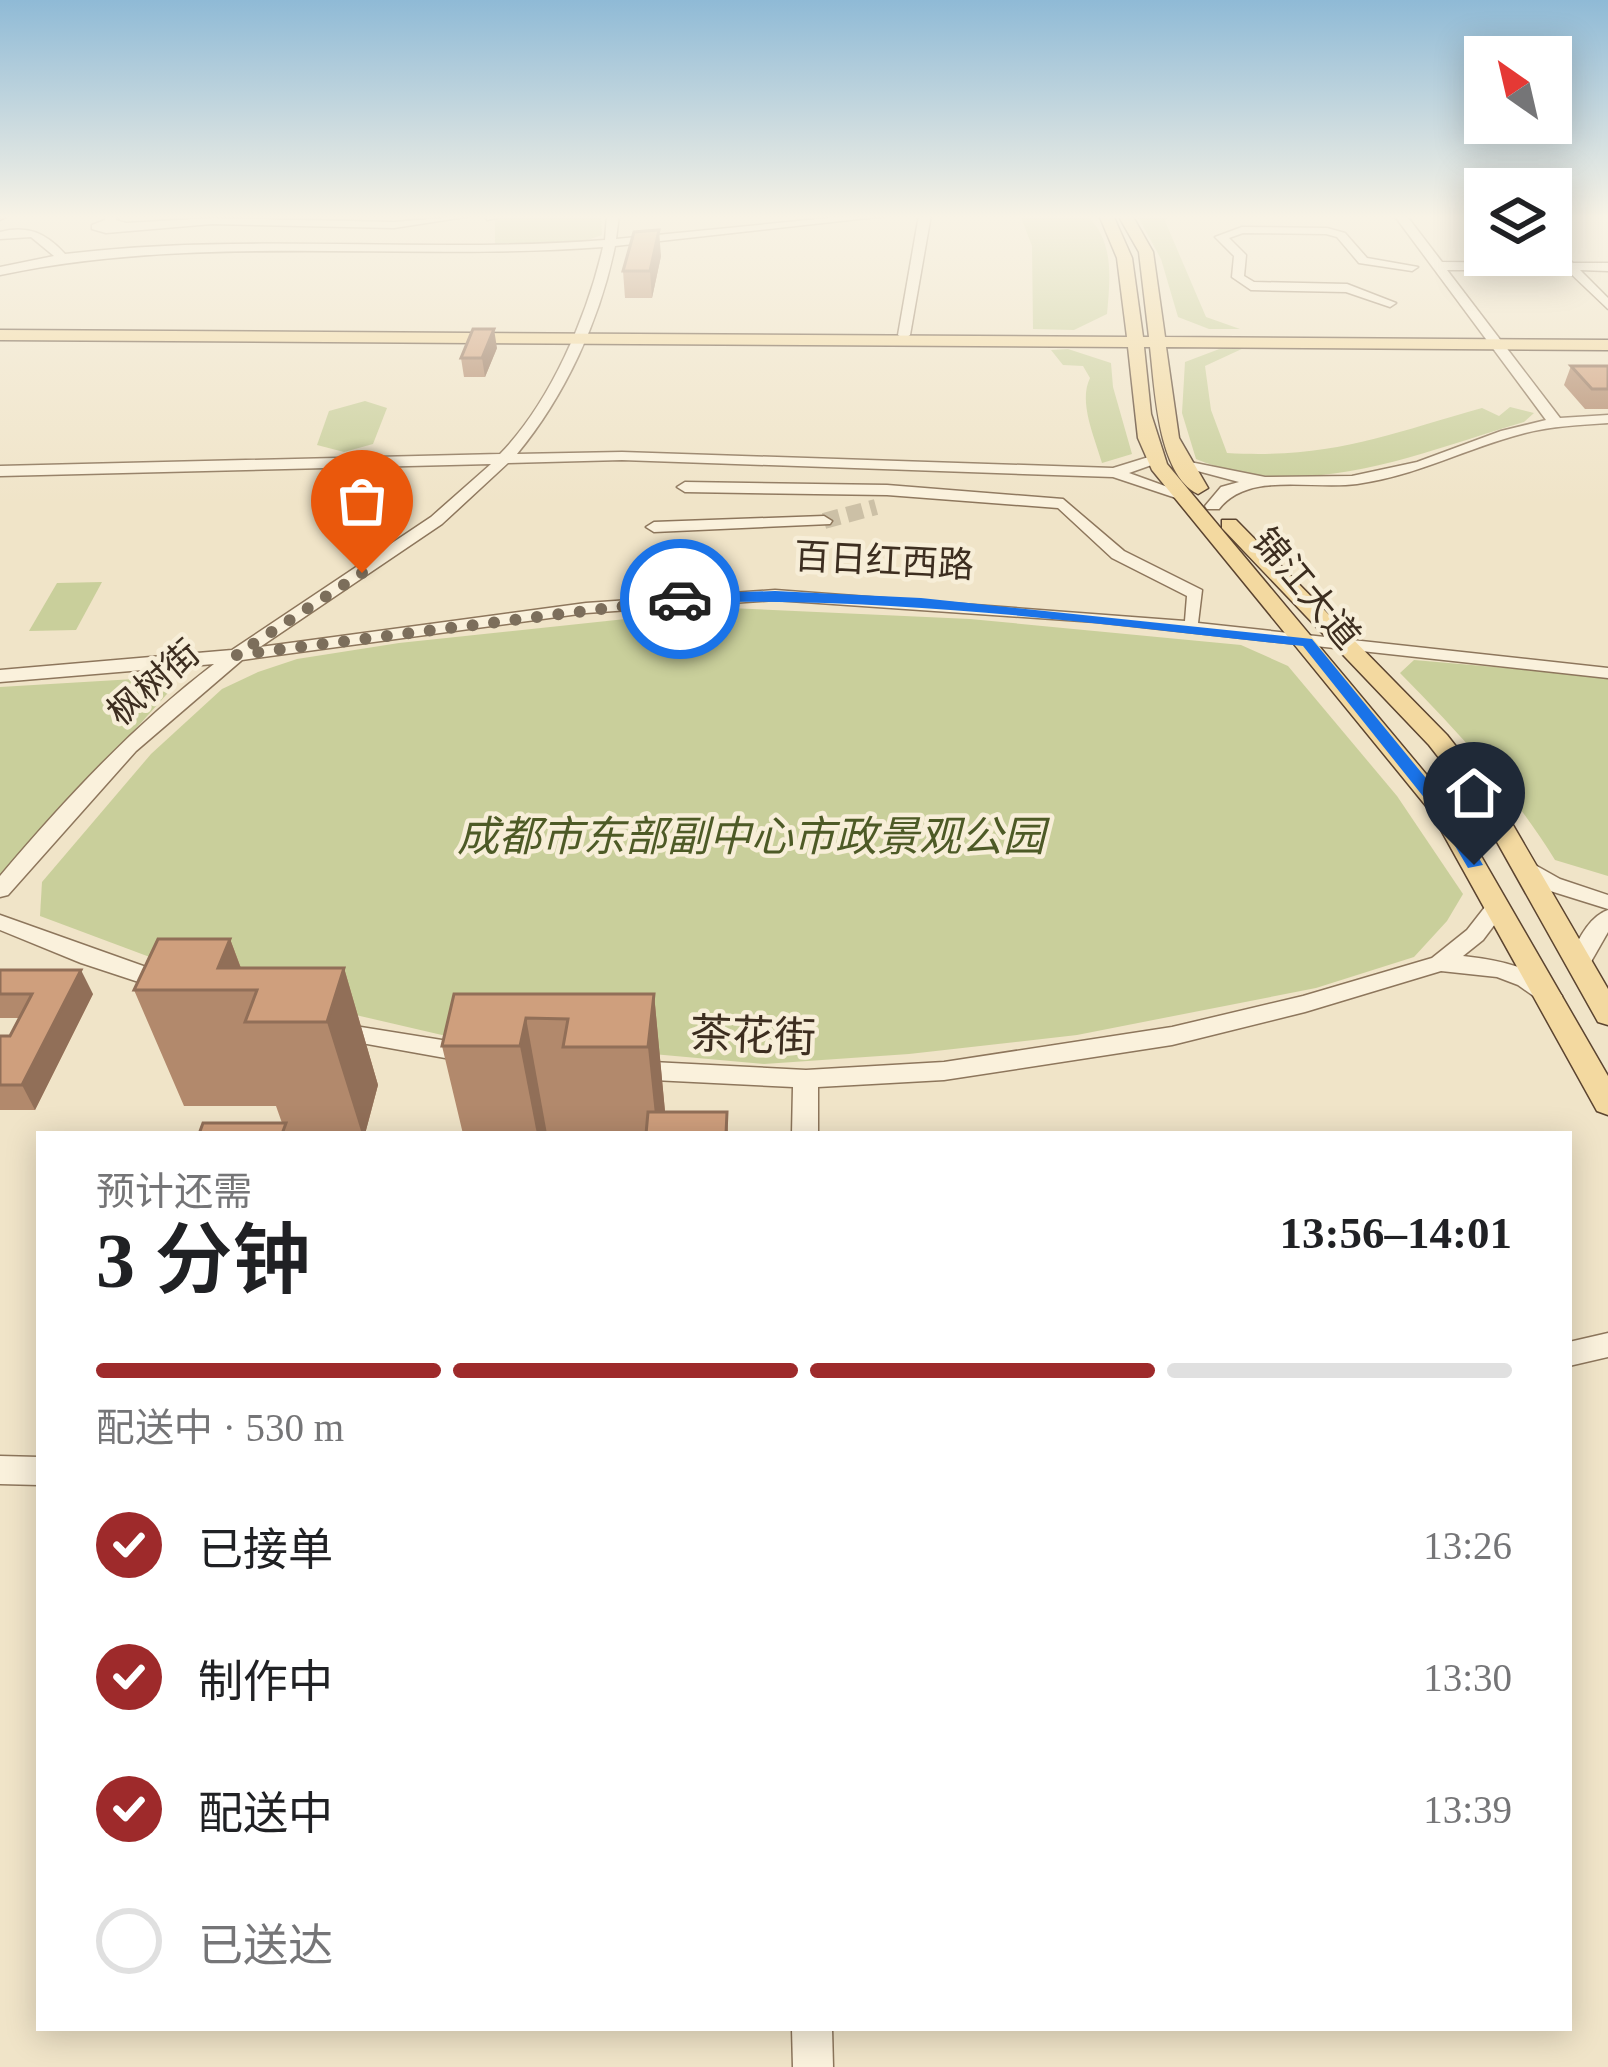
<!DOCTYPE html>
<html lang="zh">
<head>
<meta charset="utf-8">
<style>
  body { margin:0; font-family:"Times New Roman","Noto Sans SC",serif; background:#f2f2f2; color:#202124; height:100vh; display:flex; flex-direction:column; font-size:45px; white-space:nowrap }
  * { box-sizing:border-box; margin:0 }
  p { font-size:39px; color:#757577 }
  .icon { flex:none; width:66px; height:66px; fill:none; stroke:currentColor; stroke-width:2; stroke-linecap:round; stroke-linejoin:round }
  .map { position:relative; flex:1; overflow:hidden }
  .panel { position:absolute; left:36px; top:1131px; width:1536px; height:900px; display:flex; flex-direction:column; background:#fff; border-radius:0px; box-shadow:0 6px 30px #0003 }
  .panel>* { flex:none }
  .needle { width:78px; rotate:326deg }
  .tools { position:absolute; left:1464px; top:36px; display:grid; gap:24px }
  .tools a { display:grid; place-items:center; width:108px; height:108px; border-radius:0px; background:#fff; box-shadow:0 6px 30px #0003; font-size:60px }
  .pin { position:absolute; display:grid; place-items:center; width:102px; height:102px; color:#fff; margin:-123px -51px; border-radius:50% 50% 50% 0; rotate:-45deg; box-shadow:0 0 12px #0007 }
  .pin .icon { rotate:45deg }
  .courier { position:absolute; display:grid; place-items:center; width:120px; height:120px; margin:-60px; border:9px solid #1a73e8; border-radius:50%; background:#fff; color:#222; box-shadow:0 3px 15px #0007 }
  .head em { font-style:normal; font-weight:600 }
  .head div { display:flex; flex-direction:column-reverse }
  .head { display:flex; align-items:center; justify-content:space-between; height:204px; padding:0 60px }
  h1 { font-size:78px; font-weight:600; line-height:90px }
  .bar { display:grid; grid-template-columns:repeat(4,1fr); gap:18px 12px; align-content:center; height:144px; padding:0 60px }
  .bar i { height:15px; border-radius:9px; background:#e0e0e0 }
  .bar .current { background:#9e2a2b }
  .bar p { grid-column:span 4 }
  ol { padding:0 60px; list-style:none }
  li { display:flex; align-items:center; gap:36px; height:132px }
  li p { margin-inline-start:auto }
  li .icon { padding:12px; border-radius:50%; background:#9e2a2b; color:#fff; stroke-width:4 }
  li:last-child { color:#757577 }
  li i { width:66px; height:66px; border:6px solid #e0e0e0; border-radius:50% }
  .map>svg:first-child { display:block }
  .green { fill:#c9cf9b }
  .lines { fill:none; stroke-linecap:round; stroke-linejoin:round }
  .minor-tunnel { stroke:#ccc0a6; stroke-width:16; stroke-dasharray:16 8; stroke-linecap:butt }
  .minor-casing { stroke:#8d765c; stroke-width:3 }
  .major-casing { stroke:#5b4430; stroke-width:3 }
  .highway-casing { stroke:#5b4430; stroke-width:3 }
  .minor { fill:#faf1dc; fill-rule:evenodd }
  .major { fill:#f3d9a0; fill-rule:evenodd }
  .highway { fill:#e0a458; fill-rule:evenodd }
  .wall { fill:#b2896c }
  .shaded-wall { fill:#916f58 }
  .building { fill:#cf9f7d; stroke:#916f58; stroke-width:3 }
  .route { fill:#1a73e8 }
  .done { stroke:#7c6e5b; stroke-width:12; stroke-dasharray:0 21.6 }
  .labels { text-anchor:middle; stroke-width:9; stroke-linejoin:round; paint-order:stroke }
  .far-street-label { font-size:36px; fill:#3d2e20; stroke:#f7eed8 }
  .park-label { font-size:42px; font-style:italic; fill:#4d5a26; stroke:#f7eed8 }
  .street-label { font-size:42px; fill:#3d2e20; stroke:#f7eed8 }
</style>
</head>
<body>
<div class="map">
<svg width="1608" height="2067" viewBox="0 0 1608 2067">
  <rect width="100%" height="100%" fill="#f0e4c8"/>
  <g class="green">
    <path d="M495,215H601L602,235L585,241L495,245Z"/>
    <path d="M1020,215H1086C1115,240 1110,280 1107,314L1074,330L1033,329L1032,246Z"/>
    <path d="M1137,215H1172L1165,221L1206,317L1240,329H1209L1178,317L1161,259Z"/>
    <path d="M1246,347L1205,366L1211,410L1227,453C1331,459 1386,435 1482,408L1499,416L1510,407L1534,413L1524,422C1418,453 1306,504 1196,459L1182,413L1185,362L1222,348Z"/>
    <path d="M1068,349L1111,363L1113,387L1132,454L1102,463C1095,438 1078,402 1090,378L1083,366L1063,365L1051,350Z"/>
    <path d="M365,401L387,408L373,444L344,452L317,445L329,411Z"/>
    <path d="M102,582L76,630L29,631L57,583Z"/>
    <path d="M729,608L970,619L1241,645L1288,666L1397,796L1463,894L1447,921L1414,957L1316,988L1077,1035L909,1054L764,1064L442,1035L222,984L40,916L42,882L151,754L222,689L258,672L297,659L399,643Z"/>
    <path d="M1414,660L1608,677V876L1555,860C1511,789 1458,732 1400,673Z"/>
    <path d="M168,677L175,685L0,880V687Z"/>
  </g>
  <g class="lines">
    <path class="minor-tunnel" d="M824,521L876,507"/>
    <defs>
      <g id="minor">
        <path d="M106,215H118L116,220L126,223L212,218L394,222L478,215L394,228L212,224L106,233L92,229V225L105,220Z"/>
        <path d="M485,215H497V218L487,220Z"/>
        <path d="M607,215H619L616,239L859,215H895L615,246C600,320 565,396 517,454L622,452L1113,468L1155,455L1160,456V462L1129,473L1187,494L1179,499L1113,477L622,460L508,463L442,524L260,647L586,603L775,590L1185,621L1187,596L1112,558L1058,508L887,495L685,492L677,487L685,482L887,485L1063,499L1124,551L1202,590L1198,623L1608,668V678L1096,622L775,600L586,613L242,660L136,751L8,895L0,897V876C65,799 134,725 214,664L0,682V670L232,650L431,517L491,464L0,476V466L500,454C550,403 587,317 603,247C402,262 198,233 0,275V267L54,256L31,237L0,239V232C28,225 46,233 65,254C244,232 425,254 605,240Z"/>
        <path d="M919,215H931L910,335L904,339L898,335Z"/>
        <path d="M1394,215H1406L1442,262L1559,263L1551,255V245L1573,263H1608V271L1580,270L1608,298V309L1567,270H1447L1560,418L1608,415V423C1580,425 1552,426 1525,433C1466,448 1420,475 1357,484C1311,490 1249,471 1219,509H1207L1205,506L1221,487L1239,482L1175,465V459L1265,477L1352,476L1417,462L1501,431L1546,420Z"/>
        <path d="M1242,227L1327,228L1345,233L1367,258L1418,267L1412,271L1359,263L1337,237L1326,234L1243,233L1229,238L1246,255L1244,276L1254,282L1347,284L1396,303L1390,307L1346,292L1251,290L1232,277L1234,256L1215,237Z"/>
        <path d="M824,516L832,521L830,524L654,532L646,527L654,522Z"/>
        <path d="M1528,861L1560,879L1608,895V909L1544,889L1517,868Z"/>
        <path d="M1490,885L1498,887L1507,908L1483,940L1463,956C1498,960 1539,967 1562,996L1558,1002H1542L1518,985L1497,977L1441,971L1305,1012L1172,1045L944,1080L818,1087V1134H792L793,1087L633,1079L621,1070L633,1061L806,1070L944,1062L1172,1027L1303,996L1432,958L1467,930L1485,907L1479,892Z"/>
        <path d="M1608,910V932L1588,967H1572L1569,962C1576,943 1588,917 1608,910Z"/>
        <path d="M0,915L177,978L181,984L169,992L81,963L0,930Z"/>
        <path d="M336,1023L473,1045L485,1054L473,1063L328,1037L324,1031L328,1025Z"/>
        <path d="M1608,1333V1357L1569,1366V1342Z"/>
        <path d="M0,1456L39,1457V1485L0,1484Z"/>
        <path d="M792,2028H832L833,2067H793Z"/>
      </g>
      <g id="major">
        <path d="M1099,215H1113L1132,258L1143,337H1149L1139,252L1118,215H1132L1153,252L1165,337L1608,340V350L1166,347L1179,438L1208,488L1198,494C1157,474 1155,387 1150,347H1144L1151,414L1167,464L1451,804L1608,1076V1115L1597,1111L1431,812L1152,470L1138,438L1128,347L0,340V330L1127,337L1117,258Z"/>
        <path d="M1222,520H1236L1447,735L1499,801L1608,989V1025L1598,1022L1478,808L1429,745L1222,528Z"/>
      </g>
      <path id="highway" d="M0,215H10L0,220Z"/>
    </defs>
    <use href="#minor" class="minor-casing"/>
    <use href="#major" class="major-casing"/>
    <use href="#highway" class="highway-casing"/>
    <use href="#minor" class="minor"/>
    <use href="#major" class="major"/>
    <use href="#highway" class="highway"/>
  </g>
  <g class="wall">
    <path d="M661,256L652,298H625L623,271Z"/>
    <path d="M497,348L485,377H464L461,358Z"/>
    <path d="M1571,366H1608V409H1585L1564,385Z"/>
    <path d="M230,939L241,968H344L378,1085L365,1134H199L282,1123L276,1106H184L134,990Z"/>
    <path d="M0,970L93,994L35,1110H0V1036H10L19,1018H0Z"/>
    <path d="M454,994H654L665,1112H727L728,1134H463L442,1046Z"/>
  </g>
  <g class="shaded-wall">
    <path d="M659,230L661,256L652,298L650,271Z"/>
    <path d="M494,329L497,348L485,377L482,358Z"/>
    <path d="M230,939L249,990L218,968Z"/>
    <path d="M344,968L378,1085L365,1134H362L327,1022Z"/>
    <path d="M81,970L93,994L35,1110L22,1085Z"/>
    <path d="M654,994L665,1111L663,1134H657L648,1047Z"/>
    <path d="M526,1018L547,1134H537L520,1046Z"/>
  </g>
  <g class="building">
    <path d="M659,230L650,271H623L634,232Z"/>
    <path d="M473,329H494L482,358H461Z"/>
    <path d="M1571,366H1608V389H1592Z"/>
    <path d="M158,939H230L218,968H344L327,1022H245L257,990H134Z"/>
    <path d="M0,970H81L22,1085H0V1036H10L32,994H0Z"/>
    <path d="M454,994H654L648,1047H563L568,1019L526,1018L520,1046H442Z"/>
    <path d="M648,1112H727L726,1134H646Z"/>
    <path d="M203,1123H286L282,1134H199Z"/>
  </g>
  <linearGradient id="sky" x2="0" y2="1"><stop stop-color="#8fbad6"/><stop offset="0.43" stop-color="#f8f3e6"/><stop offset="1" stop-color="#f8f3e6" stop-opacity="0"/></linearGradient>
  <rect width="1608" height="504" fill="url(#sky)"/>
  <path class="route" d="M775,591L921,598L1312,639L1448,805L1483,865L1468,868L1434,810L1303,646C1096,624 888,595 680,603L673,599L680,594Z"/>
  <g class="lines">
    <path class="done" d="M362,573L236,655L680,599"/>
  </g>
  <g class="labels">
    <g class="far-street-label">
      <text transform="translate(884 560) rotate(3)" y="13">百日红西路</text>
      <text transform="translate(1307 588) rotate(50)" y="13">锦江大道</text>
      <text transform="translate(153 682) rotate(-41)" y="13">枫树街</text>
    </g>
    <g class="park-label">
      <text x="751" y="851">成都市东部副中心市政景观公园</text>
    </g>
    <g class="street-label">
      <text transform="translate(753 1035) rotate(2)" y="15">茶花街</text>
    </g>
  </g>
</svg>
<div class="tools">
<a><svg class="needle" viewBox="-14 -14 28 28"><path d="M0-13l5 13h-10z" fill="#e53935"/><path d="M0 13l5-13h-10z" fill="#757577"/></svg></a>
<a><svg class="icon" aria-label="layers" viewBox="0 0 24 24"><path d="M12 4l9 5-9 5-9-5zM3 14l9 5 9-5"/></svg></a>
</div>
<div class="pin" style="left:362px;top:573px;background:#ea580c"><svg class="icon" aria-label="bag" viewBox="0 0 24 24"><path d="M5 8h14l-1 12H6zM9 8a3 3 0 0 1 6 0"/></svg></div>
<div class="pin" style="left:1474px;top:865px;background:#1f2937"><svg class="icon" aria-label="home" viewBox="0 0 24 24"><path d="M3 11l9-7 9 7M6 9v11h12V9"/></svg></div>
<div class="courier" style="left:680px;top:599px"><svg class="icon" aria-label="car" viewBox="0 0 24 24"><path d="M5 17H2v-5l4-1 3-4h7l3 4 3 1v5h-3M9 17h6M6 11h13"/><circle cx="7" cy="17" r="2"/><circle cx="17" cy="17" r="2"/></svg></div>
<section class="panel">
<div class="head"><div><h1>3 分钟</h1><p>预计还需</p></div><em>13:56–14:01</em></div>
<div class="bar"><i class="current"></i><i class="current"></i><i class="current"></i><i></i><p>配送中 · 530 m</p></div>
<ol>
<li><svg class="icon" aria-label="check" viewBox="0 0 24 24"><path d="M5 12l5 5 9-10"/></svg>已接单<p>13:26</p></li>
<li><svg class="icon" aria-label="check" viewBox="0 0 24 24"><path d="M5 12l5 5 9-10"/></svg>制作中<p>13:30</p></li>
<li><svg class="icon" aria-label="check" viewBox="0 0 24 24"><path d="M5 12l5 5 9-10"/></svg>配送中<p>13:39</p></li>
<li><i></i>已送达</li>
</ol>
</section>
</div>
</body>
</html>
